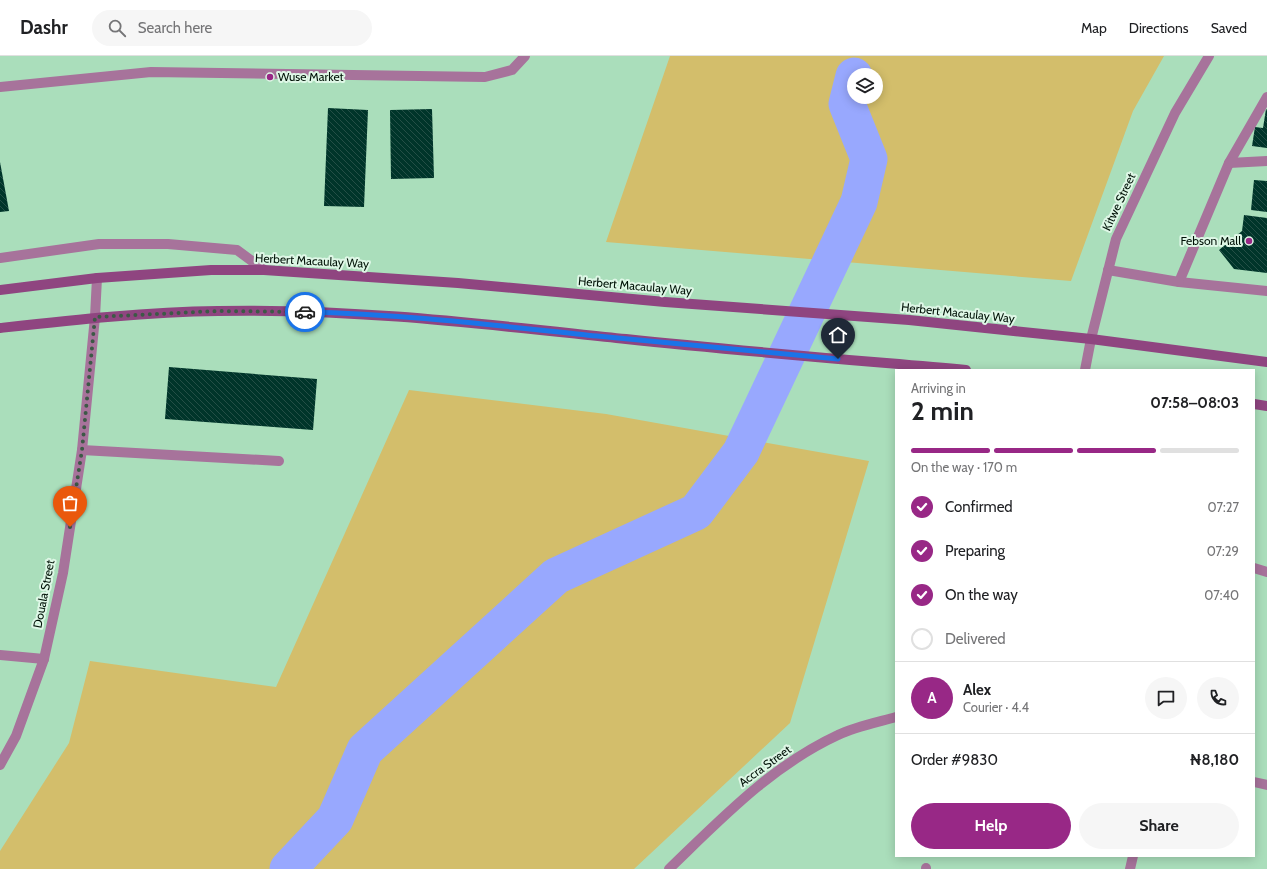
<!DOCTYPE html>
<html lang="en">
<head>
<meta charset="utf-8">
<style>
  body { margin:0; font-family:Cabin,sans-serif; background:#f6f6f6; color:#202124; height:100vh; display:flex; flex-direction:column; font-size:15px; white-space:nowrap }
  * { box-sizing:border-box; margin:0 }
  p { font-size:13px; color:#757577 }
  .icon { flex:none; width:22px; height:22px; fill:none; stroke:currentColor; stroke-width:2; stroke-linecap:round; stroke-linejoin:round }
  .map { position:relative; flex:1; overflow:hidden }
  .details { position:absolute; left:895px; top:313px; width:360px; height:488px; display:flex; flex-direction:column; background:#fff; border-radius:0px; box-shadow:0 2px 10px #0003 }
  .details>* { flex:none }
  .controls { position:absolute; left:847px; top:12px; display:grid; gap:8px }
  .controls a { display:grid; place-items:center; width:36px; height:36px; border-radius:50%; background:#fff; box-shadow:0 2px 10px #0003; font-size:20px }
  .pin { position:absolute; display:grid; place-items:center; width:34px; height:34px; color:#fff; margin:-41px -17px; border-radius:50% 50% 50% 0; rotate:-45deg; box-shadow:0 0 4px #0007 }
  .pin .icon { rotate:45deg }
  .courier { position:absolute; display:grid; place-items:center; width:40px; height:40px; margin:-20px; border:3px solid #1a73e8; border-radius:50%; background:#fff; color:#222; box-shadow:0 1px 5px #0007 }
  .headline em { font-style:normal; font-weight:700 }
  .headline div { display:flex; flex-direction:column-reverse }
  .headline { display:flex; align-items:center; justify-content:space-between; height:68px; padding:0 16px }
  h1 { font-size:26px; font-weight:700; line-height:30px }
  .bar { display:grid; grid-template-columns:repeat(4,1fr); gap:6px 4px; align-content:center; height:48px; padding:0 16px }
  .bar i { height:5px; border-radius:3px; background:#e0e0e0 }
  .bar .active { background:#982886 }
  .bar p { grid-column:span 4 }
  .line { display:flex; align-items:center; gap:10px; padding:0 16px; border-top:1px solid #e0e0e0 }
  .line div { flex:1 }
  .round { display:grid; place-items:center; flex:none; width:42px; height:42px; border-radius:21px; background:#f6f6f6 }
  ol { padding:0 16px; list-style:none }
  li { display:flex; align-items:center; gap:12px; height:44px }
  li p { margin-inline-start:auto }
  li .icon { padding:4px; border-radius:50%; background:#982886; color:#fff; stroke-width:4 }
  li:last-child { color:#757577 }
  li i { width:22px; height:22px; border:2px solid #e0e0e0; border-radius:50% }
  .primary-button { display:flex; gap:8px; margin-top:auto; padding:8px 16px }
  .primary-button a { flex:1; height:46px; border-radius:24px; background:#982886; color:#fff; font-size:16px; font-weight:700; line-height:46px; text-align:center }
  .primary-button a+a { background:#f6f6f6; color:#202124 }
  header { display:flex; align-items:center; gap:24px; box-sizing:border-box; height:56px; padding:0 20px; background:#fff; border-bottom:1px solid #e0e0e0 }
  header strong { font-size:19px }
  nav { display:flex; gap:22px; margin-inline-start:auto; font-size:14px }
  .search { width:280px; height:36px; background:#f6f6f6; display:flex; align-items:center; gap:10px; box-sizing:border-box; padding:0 14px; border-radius:22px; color:#757577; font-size:15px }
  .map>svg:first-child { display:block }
  .green { fill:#d3be6b; fill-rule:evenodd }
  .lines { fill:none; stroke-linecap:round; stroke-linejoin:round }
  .river { stroke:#98a8fe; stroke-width:37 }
  .building { fill:url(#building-back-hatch) }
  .service { stroke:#a7739b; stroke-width:10 }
  .minor { stroke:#a7739b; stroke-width:10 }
  .secondary { stroke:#8f4580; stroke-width:10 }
  .done { stroke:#3c5946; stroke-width:4; stroke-dasharray:0 7.2 }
  .route { stroke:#1a73e8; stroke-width:5 }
  .poi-dot { fill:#982886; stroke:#def7e6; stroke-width:1.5 }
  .labels { text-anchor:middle; stroke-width:4; stroke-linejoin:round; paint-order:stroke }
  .poi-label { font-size:12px; fill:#011207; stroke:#def7e6; text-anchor:start }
  .street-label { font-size:12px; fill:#011207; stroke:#def7e6 }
</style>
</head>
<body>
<header>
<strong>Dashr</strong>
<div class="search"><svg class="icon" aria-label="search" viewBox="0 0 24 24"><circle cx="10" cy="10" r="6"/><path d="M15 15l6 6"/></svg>Search here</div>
<nav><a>Map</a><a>Directions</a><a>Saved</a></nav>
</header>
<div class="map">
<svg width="1267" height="813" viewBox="0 0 1267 813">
  <defs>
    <pattern id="building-back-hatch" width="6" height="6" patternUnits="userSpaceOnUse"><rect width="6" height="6" fill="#00352a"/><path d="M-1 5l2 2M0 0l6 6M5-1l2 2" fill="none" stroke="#244f46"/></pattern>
  </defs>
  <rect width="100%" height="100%" fill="#aadebb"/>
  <g class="green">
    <path d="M670,0H1164L1133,55L1071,225L606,186ZM854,19H876V41H854Z"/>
    <path d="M409,334L606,358L869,405L790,667L634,813H0V795L69,687L90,605L276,631Z"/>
  </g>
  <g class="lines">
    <path class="river" d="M288,813L335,763L365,694L556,520L696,456L741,396L859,146L869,103L847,48L854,20"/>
  </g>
  <g class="building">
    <path d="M328,52L368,54L364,151L324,150Z"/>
    <path d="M432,53L434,122L391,123L390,54Z"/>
    <path d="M1266,53L1267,54V92L1252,90L1255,71L1263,72Z"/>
    <path d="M0,106L9,155L0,156Z"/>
    <path d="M1254,124L1267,125V156L1251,154Z"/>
    <path d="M1244,159L1267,162V217L1234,213L1219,194L1242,175Z"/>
    <path d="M169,311L317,323L313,374L165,363Z"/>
  </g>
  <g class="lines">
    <g class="service">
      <path d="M1267,41L1229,107L1179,226L1267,235"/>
      <path d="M1229,107L1267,105"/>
      <path d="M0,202L99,188H168L237,194L264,214"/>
      <path d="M1108,214L1179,226"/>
      <path d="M82,394L279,405"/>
    </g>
    <g class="minor">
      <path d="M0,31L151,16L485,21L512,14L525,0"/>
      <path d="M1085,314L1091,283L1116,183L1175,57L1209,0"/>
      <path d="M1254,512L1267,516"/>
      <path d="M0,599L44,603"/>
      <path d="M0,709L16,680L44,603L63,517L82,394L95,261L97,222"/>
      <path d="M1254,726L1267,729"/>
      <path d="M669,813C721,763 771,710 838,679C854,671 878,666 896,661"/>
      <path d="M926,813V812"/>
      <path d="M1130,813L1133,800"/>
    </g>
    <g class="secondary">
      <path d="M0,234L97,222L211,214H264L458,227L665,246L909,264L1091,283L1267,306"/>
      <path d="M0,272C73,264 145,256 218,255C355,252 491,269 626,283C739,295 852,304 966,314"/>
      <path d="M1254,348L1267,350"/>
    </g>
  </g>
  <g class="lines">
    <path class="done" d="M70,471L82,394L95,261L218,255L305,256"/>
    <path class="route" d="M305,256C403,258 500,270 597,280C677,288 758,295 838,303"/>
  </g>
  <g class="poi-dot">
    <circle cx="270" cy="21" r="4"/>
    <circle cx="1249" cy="185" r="4"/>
  </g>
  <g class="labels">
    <g class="poi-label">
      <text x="278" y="25">Wuse Market</text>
      <text x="1241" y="189" text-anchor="end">Febson Mall</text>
    </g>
    <g class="street-label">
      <text transform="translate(1119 146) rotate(-65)" y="4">Kitwe Street</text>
      <text transform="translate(312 205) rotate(3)" y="4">Herbert Macaulay Way</text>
      <text transform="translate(635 230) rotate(5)" y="4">Herbert Macaulay Way</text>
      <text transform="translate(958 257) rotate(6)" y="4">Herbert Macaulay Way</text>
      <text transform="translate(44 538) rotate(-79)" y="4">Douala Street</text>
      <text transform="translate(765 710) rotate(-36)" y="4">Accra Street</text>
    </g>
  </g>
</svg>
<div class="controls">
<a><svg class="icon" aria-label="layers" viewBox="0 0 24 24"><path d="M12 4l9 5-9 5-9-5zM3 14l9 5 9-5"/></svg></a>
</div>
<div class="pin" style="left:70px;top:471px;background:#ea580c"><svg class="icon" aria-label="bag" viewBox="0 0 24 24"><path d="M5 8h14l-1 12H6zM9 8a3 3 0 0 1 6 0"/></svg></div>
<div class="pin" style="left:838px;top:303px;background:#1f2937"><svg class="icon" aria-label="home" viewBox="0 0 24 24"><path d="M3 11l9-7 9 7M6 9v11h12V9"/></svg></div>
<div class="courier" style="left:305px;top:256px"><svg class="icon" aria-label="car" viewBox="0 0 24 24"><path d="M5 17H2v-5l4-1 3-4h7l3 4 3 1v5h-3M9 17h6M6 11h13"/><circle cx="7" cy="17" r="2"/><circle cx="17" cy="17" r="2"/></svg></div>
<section class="details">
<div class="headline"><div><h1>2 min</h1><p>Arriving in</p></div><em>07:58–08:03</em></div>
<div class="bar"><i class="active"></i><i class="active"></i><i class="active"></i><i></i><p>On the way · 170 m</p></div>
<ol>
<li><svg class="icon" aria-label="check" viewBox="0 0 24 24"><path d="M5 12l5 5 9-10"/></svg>Confirmed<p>07:27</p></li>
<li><svg class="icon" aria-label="check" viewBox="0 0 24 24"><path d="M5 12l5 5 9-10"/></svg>Preparing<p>07:29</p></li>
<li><svg class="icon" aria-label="check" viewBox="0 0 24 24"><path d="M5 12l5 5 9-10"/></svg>On the way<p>07:40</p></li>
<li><i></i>Delivered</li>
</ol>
<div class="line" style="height:72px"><b class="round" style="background:#982886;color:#fff">A</b><div><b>Alex</b><p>Courier · 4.4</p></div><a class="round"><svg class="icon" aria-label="chat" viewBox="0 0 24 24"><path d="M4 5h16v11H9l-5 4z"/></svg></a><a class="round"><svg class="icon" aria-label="phone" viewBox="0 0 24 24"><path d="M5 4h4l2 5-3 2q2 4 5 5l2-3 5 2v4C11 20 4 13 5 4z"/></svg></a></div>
<div class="line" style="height:52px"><div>Order #9830</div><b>₦8,180</b></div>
<div class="primary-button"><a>Help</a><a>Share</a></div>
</section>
</div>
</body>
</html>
